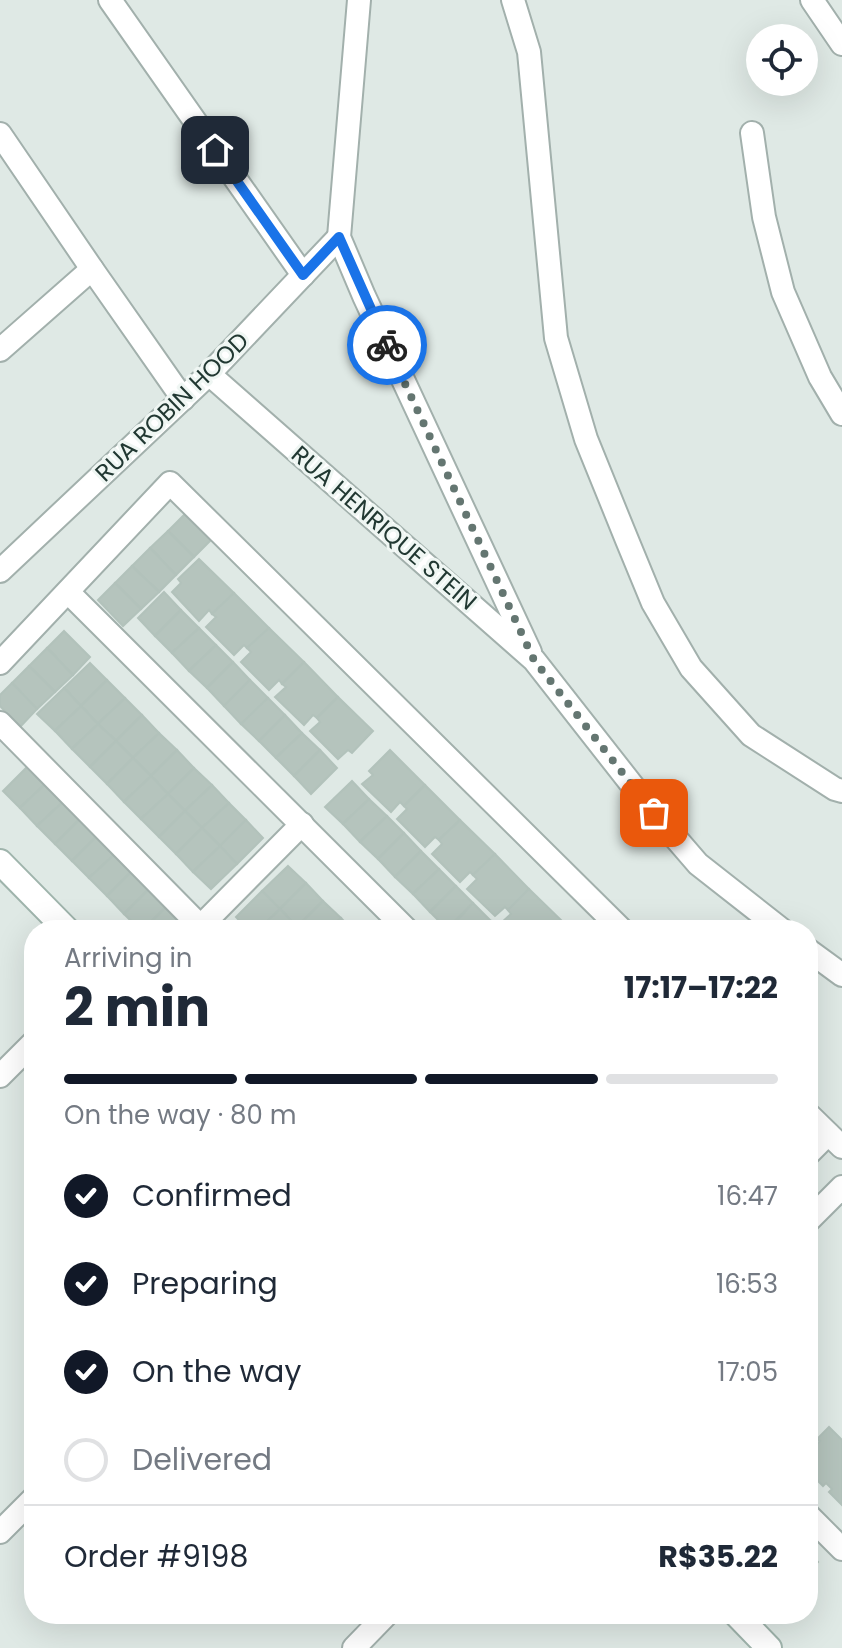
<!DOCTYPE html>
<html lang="en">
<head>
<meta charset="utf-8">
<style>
  body { margin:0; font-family:Poppins,sans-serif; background:#f6f6f7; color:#1f2937; height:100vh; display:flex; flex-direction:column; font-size:30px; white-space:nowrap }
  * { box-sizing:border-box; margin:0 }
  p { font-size:26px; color:#747a83 }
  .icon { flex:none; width:44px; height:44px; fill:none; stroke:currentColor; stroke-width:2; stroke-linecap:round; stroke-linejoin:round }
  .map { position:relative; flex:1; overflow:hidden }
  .drawer { position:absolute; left:24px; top:920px; width:794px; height:704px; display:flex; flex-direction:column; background:#fff; border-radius:32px; box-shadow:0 8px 32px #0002 }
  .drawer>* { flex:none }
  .buttons { position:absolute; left:746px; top:24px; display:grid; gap:16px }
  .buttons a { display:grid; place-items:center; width:72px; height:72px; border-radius:50%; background:#fff; box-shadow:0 8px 32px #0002; font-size:40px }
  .pin { position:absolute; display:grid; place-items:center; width:68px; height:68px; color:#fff; margin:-34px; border-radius:16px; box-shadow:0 4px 12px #0006 }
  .courier { position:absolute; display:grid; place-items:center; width:80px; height:80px; margin:-40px; border:6px solid #1a73e8; border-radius:50%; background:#fff; color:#222; box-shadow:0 2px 10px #0007 }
  .overview em { font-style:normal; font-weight:700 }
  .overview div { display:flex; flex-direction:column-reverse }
  .overview { display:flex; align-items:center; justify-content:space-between; height:136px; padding:0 40px }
  h1 { font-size:52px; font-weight:700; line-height:60px }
  .bar { display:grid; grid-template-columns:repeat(4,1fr); gap:12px 8px; align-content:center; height:96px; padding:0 40px }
  .bar i { height:10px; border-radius:6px; background:#e0e1e3 }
  .bar .active { background:#111827 }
  .bar p { grid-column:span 4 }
  .line { display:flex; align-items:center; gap:20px; padding:0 40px; border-top:2px solid #e0e1e3 }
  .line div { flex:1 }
  ol { padding:0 40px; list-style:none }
  li { display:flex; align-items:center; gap:24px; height:88px }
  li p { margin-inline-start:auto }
  li .icon { padding:8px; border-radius:50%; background:#111827; color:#fff; stroke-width:4 }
  li:last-child { color:#747a83 }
  li i { width:44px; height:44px; border:4px solid #e0e1e3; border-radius:50% }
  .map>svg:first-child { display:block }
  .building { fill:#b5c4bd; stroke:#b2c2bb; stroke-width:2 }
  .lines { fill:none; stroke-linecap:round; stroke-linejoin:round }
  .street-casing { stroke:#a2b0ac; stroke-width:26 }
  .secondary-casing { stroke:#9fb4ac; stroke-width:28 }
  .street { stroke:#fff; stroke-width:22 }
  .secondary { stroke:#fff; stroke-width:24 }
  .done { stroke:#647671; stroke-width:8; stroke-dasharray:0 14.4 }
  .route { stroke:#1a73e8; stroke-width:10 }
  .labels { text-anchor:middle; stroke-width:6; stroke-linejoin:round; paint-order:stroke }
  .street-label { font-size:24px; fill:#213832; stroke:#eff6f3 }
</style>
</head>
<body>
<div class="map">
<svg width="842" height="1648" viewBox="0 0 842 1648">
  <rect width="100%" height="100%" fill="#dfe9e5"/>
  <g class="building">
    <path d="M185,514L211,540L194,557L168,531Z"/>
    <path d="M168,531L194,557L176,575L150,548Z"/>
    <path d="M150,548L176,575L159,592L132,566Z"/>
    <path d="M199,559L234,593L212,614L209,610L199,621L172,592L181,583L178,579Z"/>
    <path d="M132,566L159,592L141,609L115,583Z"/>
    <path d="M115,583L141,609L123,626L98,600Z"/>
    <path d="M164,592L181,610L155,636L138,618Z"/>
    <path d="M234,593L269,628L247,648L244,645L234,655L206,627L216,617L212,614Z"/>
    <path d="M181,610L199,628L172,653L155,636Z"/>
    <path d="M199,628L216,645L189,671L172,653Z"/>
    <path d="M269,628L304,662L282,684L279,680L269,690L241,662L251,652L247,648Z"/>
    <path d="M64,631L90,657L73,675L47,648Z"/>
    <path d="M216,645L233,662L207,688L189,671Z"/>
    <path d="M47,648L73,675L55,692L29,666Z"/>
    <path d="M233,662L250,680L224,706L207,688Z"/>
    <path d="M304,662L338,697L317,718L313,715L304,725L275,697L286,687L282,684Z"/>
    <path d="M90,663L107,680L81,706L64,688Z"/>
    <path d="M29,666L55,692L37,709L12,683Z"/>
    <path d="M107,680L125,698L98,724L81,706Z"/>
    <path d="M250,680L268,698L241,724L224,706Z"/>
    <path d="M12,683L37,709L20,727L0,706V695Z"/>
    <path d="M64,688L81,706L55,731L37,714Z"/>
    <path d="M338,697L373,731L352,753L348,750L338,759L310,731L320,722L317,718Z"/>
    <path d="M125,698L142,715L116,741L98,724Z"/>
    <path d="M268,698L285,715L259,741L241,724Z"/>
    <path d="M81,706L98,724L72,749L55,731Z"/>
    <path d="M142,715L159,733L133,758L116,741Z"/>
    <path d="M285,715L302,733L276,758L259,741Z"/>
    <path d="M98,724L116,741L90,767L72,749Z"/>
    <path d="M159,733L177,750L151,776L133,758Z"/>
    <path d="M302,733L320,750L294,776L276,758Z"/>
    <path d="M116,741L133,758L107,784L90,767Z"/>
    <path d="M177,750L194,768L168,794L151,776Z"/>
    <path d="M320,750L337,768L311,794L294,776Z"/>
    <path d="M390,750L425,785L404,806L400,802L391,812L362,784L373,775L369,771Z"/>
    <path d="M133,758L151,776L124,802L107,784Z"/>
    <path d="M29,765L46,783L20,808L3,791Z"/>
    <path d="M194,768L212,785L185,811L168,794Z"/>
    <path d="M151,776L168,794L141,819L124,802Z"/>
    <path d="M352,781L369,799L343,824L325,807Z"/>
    <path d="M46,783L64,801L37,826L20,808Z"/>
    <path d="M212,785L229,803L202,828L185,811Z"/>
    <path d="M425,785L460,820L439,840L435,837L425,847L397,819L407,809L404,806Z"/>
    <path d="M168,794L185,811L159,837L141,819Z"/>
    <path d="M369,799L387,816L360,842L343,824Z"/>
    <path d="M64,801L81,818L55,844L37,826Z"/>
    <path d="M229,803L246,820L220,846L202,828Z"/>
    <path d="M185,811L202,828L176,854L159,837Z"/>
    <path d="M387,816L404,833L378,859L360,842Z"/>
    <path d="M81,818L98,835L72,861L55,844Z"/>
    <path d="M246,820L263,838L237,864L220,846Z"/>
    <path d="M460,820L495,854L473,875L470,872L460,882L432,854L442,844L439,840Z"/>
    <path d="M202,828L220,846L193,872L176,854Z"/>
    <path d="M404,833L421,851L395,877L378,859Z"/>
    <path d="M98,835L116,853L89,878L72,861Z"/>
    <path d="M220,846L237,864L211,889L193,872Z"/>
    <path d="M421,851L439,869L413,894L395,877Z"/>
    <path d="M116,853L133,870L107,896L89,878Z"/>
    <path d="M495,854L529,889L508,910L505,907L495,916L467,889L477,879L473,875Z"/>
    <path d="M288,866L306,883L280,909L262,891Z"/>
    <path d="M439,869L456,886L430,912L413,894Z"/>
    <path d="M133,870L150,888L124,914L107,896Z"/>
    <path d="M306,883L323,901L297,927L280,909Z"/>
    <path d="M456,886L473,903L447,929L430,912Z"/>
    <path d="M150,888L168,905L143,930H140L124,914Z"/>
    <path d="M529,889L564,923L557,930H508L501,923L511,914L508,910Z"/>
    <path d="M262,891L280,909L258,930H248L236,917Z"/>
    <path d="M323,901L341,918L329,930H300L297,927Z"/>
    <path d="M473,903L491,921L482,930H448Z"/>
    <path d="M168,905L185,923L178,930H143Z"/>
    <path d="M280,909L297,927L293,930H258Z"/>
    <path d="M341,918L352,930H329Z"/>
    <path d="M491,921L500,930H482Z"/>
    <path d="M829,1427L842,1440V1505L829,1492L832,1489L826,1483L823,1486L808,1471V1448L811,1450L820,1441L817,1439Z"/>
    <path d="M808,1551L818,1562L808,1572Z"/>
  </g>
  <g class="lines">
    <defs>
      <g id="street">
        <path d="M110,0L303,275"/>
        <path d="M359,0L339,237L364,296L530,652"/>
        <path d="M513,0L529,52L556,338L586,439L627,540L653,603L691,668L751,735L835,789L842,791"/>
        <path d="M812,0L842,44"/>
        <path d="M752,133L764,217L783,292L820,377L842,414"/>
        <path d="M0,134L92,269L183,399"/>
        <path d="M0,350L92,269"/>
        <path d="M209,374L534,660L654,813L698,864L782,930"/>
        <path d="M0,571L209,374L339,237"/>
        <path d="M68,592L407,930"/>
        <path d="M0,663L170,483L622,930"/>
        <path d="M0,723L204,930"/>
        <path d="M201,926L302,824"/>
        <path d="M808,950L842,975"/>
        <path d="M0,1076L34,1042"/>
        <path d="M808,1114L842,1147"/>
        <path d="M808,1154L828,1134"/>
        <path d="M808,1221L842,1187"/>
        <path d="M808,1515L842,1549"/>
        <path d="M0,1532L34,1498"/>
        <path d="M354,1648L387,1614"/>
      </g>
      <g id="secondary">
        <path d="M0,862L67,930"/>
        <path d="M736,1614L769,1648"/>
      </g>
    </defs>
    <use href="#street" class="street-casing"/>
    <use href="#secondary" class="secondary-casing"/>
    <use href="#street" class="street"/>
    <use href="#secondary" class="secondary"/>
  </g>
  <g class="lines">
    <path class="done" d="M387,345L534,660L654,813"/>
    <path class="route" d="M215,150L303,275L339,237L387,345"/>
  </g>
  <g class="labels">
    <g class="street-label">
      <text transform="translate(172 407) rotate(-44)" y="8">RUA ROBIN HOOD</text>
      <text transform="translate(384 528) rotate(41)" y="8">RUA HENRIQUE STEIN</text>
    </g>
  </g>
</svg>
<div class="buttons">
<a><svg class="icon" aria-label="locate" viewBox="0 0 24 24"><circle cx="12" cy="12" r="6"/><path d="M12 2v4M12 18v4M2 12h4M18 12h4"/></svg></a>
</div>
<div class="pin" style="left:654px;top:813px;background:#ea580c"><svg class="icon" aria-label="bag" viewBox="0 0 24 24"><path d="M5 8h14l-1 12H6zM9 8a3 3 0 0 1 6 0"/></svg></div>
<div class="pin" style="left:215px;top:150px;background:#1f2937"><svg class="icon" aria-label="home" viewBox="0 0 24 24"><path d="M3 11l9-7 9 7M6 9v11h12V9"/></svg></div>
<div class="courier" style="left:387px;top:345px"><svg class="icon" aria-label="bike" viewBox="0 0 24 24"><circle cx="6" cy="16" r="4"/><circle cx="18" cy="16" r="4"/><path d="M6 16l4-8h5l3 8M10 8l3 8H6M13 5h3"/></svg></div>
<section class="drawer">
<div class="overview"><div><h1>2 min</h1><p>Arriving in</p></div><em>17:17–17:22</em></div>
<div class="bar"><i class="active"></i><i class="active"></i><i class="active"></i><i></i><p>On the way · 80 m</p></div>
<ol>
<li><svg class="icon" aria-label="check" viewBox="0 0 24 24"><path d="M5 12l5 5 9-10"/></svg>Confirmed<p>16:47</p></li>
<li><svg class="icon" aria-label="check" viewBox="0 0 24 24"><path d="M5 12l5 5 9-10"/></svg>Preparing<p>16:53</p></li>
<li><svg class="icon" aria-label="check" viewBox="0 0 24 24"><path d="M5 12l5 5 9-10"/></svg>On the way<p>17:05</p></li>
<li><i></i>Delivered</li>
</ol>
<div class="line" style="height:104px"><div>Order #9198</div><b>R$35.22</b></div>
</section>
</div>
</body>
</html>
